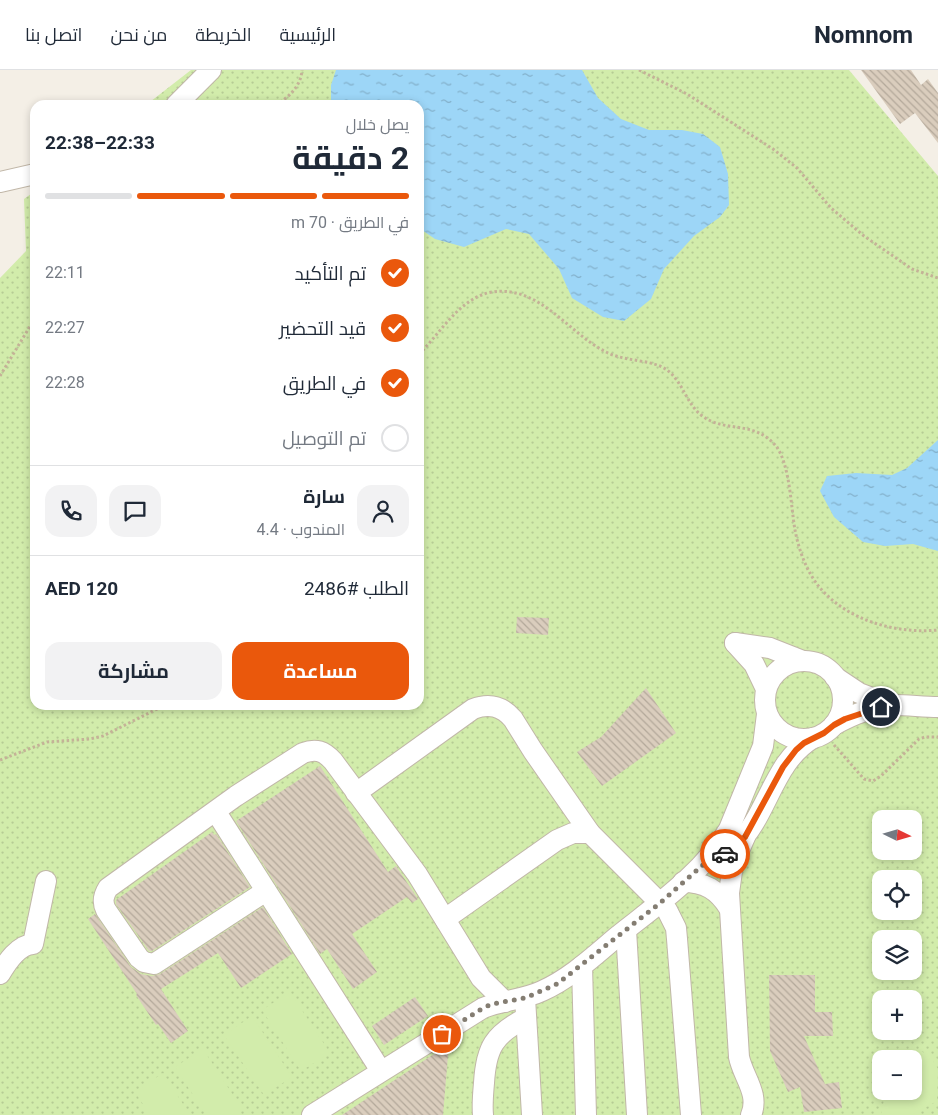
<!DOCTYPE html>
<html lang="ar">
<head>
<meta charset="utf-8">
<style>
  body { margin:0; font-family:Roboto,Cairo,sans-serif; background:#f2f2f3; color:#1f2937; direction:rtl; height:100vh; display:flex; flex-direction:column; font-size:19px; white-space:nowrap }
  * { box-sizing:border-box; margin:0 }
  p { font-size:16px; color:#747a83 }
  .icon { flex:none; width:28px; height:28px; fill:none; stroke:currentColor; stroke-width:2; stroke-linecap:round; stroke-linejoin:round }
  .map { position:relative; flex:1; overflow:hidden; direction:ltr }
  .drawer { position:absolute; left:30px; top:30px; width:394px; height:610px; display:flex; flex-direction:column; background:#fff; border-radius:15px; box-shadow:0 2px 8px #0003; direction:rtl }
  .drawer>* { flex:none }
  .needle { width:32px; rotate:95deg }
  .controls { position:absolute; left:872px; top:740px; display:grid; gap:10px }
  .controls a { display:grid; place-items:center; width:50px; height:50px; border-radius:10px; background:#fff; box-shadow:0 2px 8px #0003; font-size:25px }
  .pin { position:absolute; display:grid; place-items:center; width:42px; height:42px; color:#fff; margin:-21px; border:2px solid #fff; border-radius:50%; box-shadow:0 1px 5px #0007 }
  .courier { position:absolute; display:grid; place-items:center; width:50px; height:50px; margin:-25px; border:4px solid #ea580c; border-radius:50%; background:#fff; color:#222; box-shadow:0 1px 6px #0007 }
  .overview em { font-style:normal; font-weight:700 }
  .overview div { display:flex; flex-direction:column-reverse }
  .overview { display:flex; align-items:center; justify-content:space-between; height:85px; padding:0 15px }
  h1 { font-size:32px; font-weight:700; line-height:38px }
  .bar { display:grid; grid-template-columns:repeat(4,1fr); gap:8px 5px; align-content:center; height:60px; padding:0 15px }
  .bar i { height:6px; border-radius:4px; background:#e0e1e3 }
  .bar .selected { background:#ea580c }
  .bar p { grid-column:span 4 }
  .line { display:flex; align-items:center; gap:12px; padding:0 15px; border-top:1px solid #e0e1e3 }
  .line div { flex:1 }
  .round { display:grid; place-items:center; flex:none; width:52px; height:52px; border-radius:15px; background:#f2f2f3 }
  ol { padding:0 15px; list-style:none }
  li { display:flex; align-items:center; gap:15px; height:55px }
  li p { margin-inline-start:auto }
  li .icon { padding:5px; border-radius:50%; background:#ea580c; color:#fff; stroke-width:4 }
  li:last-child { color:#747a83 }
  li i { width:28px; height:28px; border:2px solid #e0e1e3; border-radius:50% }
  .button { display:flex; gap:10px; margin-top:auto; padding:10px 15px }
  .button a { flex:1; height:58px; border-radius:15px; background:#ea580c; color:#fff; font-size:20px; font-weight:700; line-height:58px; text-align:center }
  .button a+a { background:#f2f2f3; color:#1f2937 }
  header { display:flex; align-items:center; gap:30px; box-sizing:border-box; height:70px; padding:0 25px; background:#fff; border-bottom:1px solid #e0e1e3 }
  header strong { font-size:24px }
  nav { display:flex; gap:28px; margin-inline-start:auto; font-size:18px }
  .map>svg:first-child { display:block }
  .grass { fill:url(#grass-dots); fill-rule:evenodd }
  .park { fill:#d2ecab }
  .water { fill:url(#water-ripples) }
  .building { fill:url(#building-back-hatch) }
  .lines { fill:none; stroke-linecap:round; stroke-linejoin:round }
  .minor-casing { stroke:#c1b7a8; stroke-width:22 }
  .path { stroke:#c4b297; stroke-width:3; stroke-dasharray:2.5 2.5; stroke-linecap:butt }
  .minor { stroke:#fff; stroke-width:20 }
  .done { stroke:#847d72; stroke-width:5; stroke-dasharray:0 9 }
  .route { stroke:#ea580c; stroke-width:6 }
</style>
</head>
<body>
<header>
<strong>Nomnom</strong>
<nav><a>الرئيسية</a><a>الخريطة</a><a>من نحن</a><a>اتصل بنا</a></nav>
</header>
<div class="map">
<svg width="938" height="1045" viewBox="0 0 938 1045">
  <defs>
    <pattern id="grass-dots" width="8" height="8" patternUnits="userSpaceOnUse" patternTransform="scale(1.25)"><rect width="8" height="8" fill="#d2ecab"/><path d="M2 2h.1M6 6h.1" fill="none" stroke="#b6cb94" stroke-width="1.8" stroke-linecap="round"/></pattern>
    <pattern id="water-ripples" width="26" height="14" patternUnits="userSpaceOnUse" patternTransform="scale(1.25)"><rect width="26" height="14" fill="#9dd6f7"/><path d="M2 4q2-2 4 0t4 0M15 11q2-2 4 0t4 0" fill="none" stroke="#82afc9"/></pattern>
    <pattern id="building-back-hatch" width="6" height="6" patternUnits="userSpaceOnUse" patternTransform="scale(1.25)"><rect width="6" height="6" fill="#dacdbd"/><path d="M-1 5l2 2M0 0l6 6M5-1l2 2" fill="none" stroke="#b3a89a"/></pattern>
  </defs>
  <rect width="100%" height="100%" fill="#f4efe6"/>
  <path class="grass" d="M191,0H849L938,106V1045H0V208L26,181L24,129L35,121V635H419V35H146ZM881,749H914V781H881ZM881,809H914V841H881ZM881,869H914V901H881ZM881,929H914V961H881ZM881,989H914V1021H881Z"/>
  <g class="park">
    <path d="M290,922L330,983L301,1001L262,940Z"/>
    <path d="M252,946L292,1007L264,1025L224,965Z"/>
    <path d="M203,979L242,1039L233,1045H206L175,997Z"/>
    <path d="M919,980L930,986L938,999L937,1031L912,1045H881L886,1021H914V989H898L903,982Z"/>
    <path d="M163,1003L190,1045H150L135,1022Z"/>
  </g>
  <g class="water">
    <path d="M336,0H582L598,28L621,49L649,60H682L703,64L720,77L728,104L729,135L720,147L694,166L664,199L651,229L624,251L603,247L572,228L559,199L529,164L506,159L464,177L435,169L419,158V35H331V15Z"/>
    <path d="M938,370V481L913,474L885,476L863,472L834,447L820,421L827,406L856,403L892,405L907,398Z"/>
  </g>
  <g class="building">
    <path d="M861,0H911L921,15L928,9L938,23V73L915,43L900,54Z"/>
    <path d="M517,547L549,548L548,565L516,563Z"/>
    <path d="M646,618L676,663L602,716L577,682L601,667Z"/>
    <path d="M320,696L388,802L396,796L418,829L412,833L407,827L352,864L377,902L353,919L327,879L320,884L236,751Z"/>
    <path d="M212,762L214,765L216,764L250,817L152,881H149L116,834V830Z"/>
    <path d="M263,837L292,884L241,918L218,883L161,919L188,961L171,973L158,954L156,955L136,925L137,924L88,849L95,844L131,897L141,904L152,906L160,904Z"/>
    <path d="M769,905H815V942H832L833,966H804L825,1014L839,1012L842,1038L804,1042L800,1017L788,1022L770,981Z"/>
    <path d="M415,927L428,946L384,975L372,956Z"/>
    <path d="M449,974L443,1045H342Z"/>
  </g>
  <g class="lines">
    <defs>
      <g id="minor">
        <path d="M176,35L211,0"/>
        <path d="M0,112L35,104"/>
        <path d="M735,573L770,578L803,591"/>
        <path d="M735,573L754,594L766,619"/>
        <circle cx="804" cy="630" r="39"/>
        <path d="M835,607L859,623L891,635"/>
        <path d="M834,655C852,645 873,636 894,635C908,635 924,637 938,637"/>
        <path d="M356,723L473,639C489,633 502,636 513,649L533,681L590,763L667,840L676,858L677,869L691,1045"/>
        <path d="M216,742L381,1001"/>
        <path d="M745,767L733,794L729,823L739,987C743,1007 760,1024 751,1045"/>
        <path d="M736,776C769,744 772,693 813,668"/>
        <path d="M683,812C705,812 718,820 729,838"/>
        <path d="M266,821L154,894L144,892L139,888L106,840C102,832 103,826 108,818L236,726L303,683C316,678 324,681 333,691L417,804L481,908L505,932"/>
        <path d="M445,849L557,770L573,763H590"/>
        <path d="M626,860L637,1045"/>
        <path d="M582,896L586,1045"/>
        <path d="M0,904C7,892 18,875 33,874L46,811"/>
        <path d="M525,928L532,1045"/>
        <path d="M312,1045L483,938C502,930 523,930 542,921C571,908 595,885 619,865C658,834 703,803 729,759L763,676L767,644"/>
        <path d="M483,1045C482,1034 483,1024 484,1013C486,978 494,964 526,948"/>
      </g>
    </defs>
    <use href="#minor" class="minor-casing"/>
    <g class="path">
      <path d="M639,0L687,24L773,79L797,98L831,138L864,166L912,199L938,208"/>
      <path d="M276,35C289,27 301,16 302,0"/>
      <path d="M419,284C441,263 459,228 492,222C540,215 568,263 606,282C625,292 652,289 667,300C683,312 686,333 701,345C725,364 753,349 776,376C790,394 791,438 795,460C799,481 807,503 821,519C849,551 897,564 938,560"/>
      <path d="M0,306L35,248"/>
      <path d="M834,675L864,709L873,711L881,706L919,669L925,667H938"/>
      <path d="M0,690L47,672L90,669L103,666L165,635"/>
    </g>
    <use href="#minor" class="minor"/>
  </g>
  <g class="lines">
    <path class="done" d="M442,964L483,938L492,934L525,928L557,914L660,833L704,794L725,784"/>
    <path class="route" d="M725,784L745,767L783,697L796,680L804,673L824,663L834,655L845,649L881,637"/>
  </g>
</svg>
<div class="controls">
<a><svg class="needle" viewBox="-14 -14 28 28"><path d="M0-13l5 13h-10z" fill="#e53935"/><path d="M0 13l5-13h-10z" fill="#747a83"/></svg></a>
<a><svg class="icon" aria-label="locate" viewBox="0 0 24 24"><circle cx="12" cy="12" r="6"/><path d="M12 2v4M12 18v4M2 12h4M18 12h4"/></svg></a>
<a><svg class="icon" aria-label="layers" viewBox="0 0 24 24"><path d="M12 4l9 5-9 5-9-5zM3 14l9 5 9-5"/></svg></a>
<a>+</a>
<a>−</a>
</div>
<div class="pin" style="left:442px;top:964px;background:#ea580c"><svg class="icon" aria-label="bag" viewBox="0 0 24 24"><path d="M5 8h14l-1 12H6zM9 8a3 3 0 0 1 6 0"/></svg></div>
<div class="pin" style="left:881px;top:637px;background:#1f2937"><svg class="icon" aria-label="home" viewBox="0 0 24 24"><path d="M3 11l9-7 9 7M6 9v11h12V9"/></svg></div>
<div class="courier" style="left:725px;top:784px"><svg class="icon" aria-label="car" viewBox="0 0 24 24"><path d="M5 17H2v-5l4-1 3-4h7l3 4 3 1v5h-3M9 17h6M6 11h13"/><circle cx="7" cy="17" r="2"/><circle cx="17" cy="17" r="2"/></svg></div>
<section class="drawer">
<div class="overview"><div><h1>2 دقيقة</h1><p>يصل خلال</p></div><em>22:33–22:38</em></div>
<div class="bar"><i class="selected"></i><i class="selected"></i><i class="selected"></i><i></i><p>في الطريق · 70 m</p></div>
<ol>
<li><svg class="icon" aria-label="check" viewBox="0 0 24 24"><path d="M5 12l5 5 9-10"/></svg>تم التأكيد<p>22:11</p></li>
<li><svg class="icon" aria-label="check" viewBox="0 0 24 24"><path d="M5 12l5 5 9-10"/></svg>قيد التحضير<p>22:27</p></li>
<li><svg class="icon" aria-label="check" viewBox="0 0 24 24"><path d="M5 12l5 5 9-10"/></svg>في الطريق<p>22:28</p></li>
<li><i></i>تم التوصيل</li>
</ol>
<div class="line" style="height:90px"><a class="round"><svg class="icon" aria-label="person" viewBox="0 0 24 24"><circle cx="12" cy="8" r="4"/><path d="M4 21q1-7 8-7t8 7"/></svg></a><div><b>سارة</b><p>المندوب · 4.4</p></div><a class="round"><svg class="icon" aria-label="chat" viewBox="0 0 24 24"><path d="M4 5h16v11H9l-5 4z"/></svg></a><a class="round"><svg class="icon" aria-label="phone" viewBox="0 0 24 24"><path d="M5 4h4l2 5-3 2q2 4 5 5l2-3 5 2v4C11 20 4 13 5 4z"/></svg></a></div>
<div class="line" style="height:65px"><div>الطلب #2486</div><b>AED 120</b></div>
<div class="button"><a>مساعدة</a><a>مشاركة</a></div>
</section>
</div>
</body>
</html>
